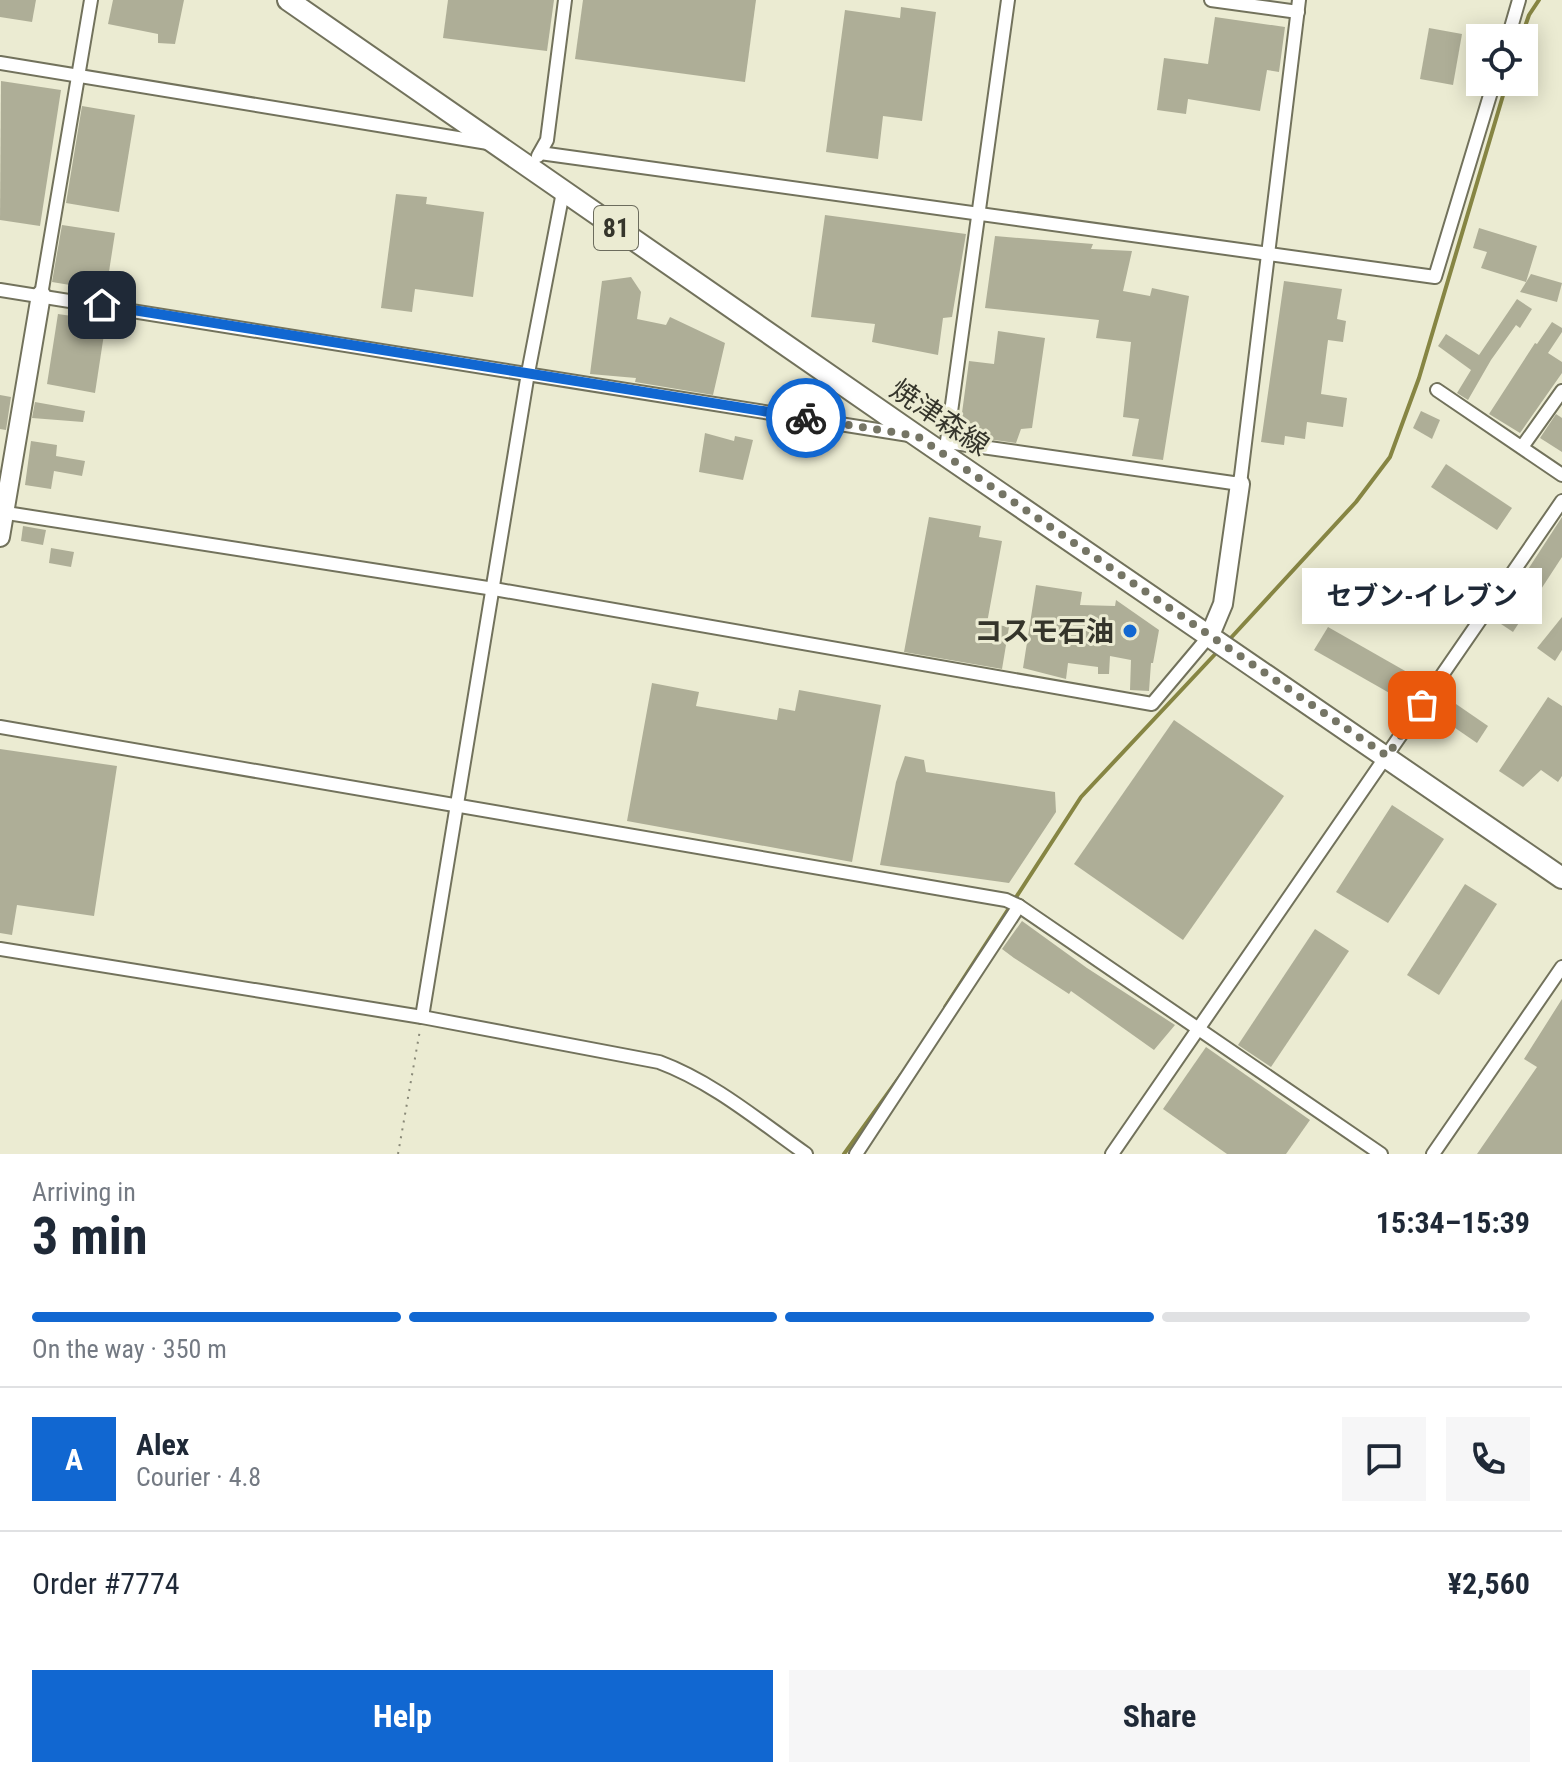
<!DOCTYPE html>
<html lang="en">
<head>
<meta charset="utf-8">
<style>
  body { margin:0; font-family:"Roboto Condensed","Noto Sans JP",sans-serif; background:#f6f6f7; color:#1f2937; height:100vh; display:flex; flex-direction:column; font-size:30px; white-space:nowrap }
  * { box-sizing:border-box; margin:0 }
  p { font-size:26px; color:#747a83 }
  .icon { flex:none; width:44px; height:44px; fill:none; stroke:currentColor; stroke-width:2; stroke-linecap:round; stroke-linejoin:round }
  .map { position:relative; height:1154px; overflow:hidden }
  .details { display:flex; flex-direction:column; background:#fff; flex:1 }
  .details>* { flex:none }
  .tools { position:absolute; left:1466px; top:24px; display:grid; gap:16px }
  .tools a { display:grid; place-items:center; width:72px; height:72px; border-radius:0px; background:#fff; box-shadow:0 4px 20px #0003; font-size:40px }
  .pin { position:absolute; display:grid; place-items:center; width:68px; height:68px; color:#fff; margin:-34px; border-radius:16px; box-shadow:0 4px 12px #0006 }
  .courier { position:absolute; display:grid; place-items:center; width:80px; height:80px; margin:-40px; border:6px solid #1167d1; border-radius:50%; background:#fff; color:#222; box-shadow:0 2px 10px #0007 }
  .bubble { position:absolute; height:56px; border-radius:0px; background:#fff; box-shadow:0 4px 20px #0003; font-size:26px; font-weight:700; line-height:56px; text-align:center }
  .head em { font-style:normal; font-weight:700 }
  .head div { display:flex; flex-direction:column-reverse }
  .head { display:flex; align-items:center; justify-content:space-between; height:136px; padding:0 32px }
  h1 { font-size:52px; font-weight:700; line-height:60px }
  .bar { display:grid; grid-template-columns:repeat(4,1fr); gap:12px 8px; align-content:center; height:96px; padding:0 32px }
  .bar i { height:10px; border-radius:6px; background:#e0e1e3 }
  .bar .active { background:#1167d1 }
  .bar p { grid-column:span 4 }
  .line { display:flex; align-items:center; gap:20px; padding:0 32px; border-top:2px solid #e0e1e3 }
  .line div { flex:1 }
  .round { display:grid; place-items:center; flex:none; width:84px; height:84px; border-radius:0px; background:#f6f6f7 }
  .button { display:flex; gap:16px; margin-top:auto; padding:16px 32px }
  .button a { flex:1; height:92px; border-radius:0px; background:#1167d1; color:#fff; font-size:32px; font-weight:700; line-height:92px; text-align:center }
  .button a+a { background:#f6f6f7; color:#1f2937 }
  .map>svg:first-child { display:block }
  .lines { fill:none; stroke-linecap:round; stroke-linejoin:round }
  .stream { stroke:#868543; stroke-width:4 }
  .building { fill:#aeae97 }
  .street-casing { stroke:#72725c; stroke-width:16 }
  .secondary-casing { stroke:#72725c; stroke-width:22 }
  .primary-casing { stroke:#72725c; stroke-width:24 }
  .path { stroke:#898978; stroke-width:2; stroke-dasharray:2 6; stroke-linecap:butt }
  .street { stroke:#fff; stroke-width:12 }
  .secondary { stroke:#fff; stroke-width:18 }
  .primary { stroke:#fff; stroke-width:20 }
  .done { stroke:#757565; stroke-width:8; stroke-dasharray:0 14.4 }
  .route { stroke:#1167d1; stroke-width:10 }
  .poi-dot { fill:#1167d1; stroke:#ebebd2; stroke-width:3 }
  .labels { text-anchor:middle; stroke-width:6; stroke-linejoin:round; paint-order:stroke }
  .shield { fill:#ebebd2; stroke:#6c6c5d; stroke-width:2 }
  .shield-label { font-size:26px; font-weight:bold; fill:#35352b }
  .street-label { font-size:28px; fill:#35352b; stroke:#ebebd2 }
  .poi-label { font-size:28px; font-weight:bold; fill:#35352b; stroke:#ebebd2; text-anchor:end }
</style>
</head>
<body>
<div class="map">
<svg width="1562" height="1154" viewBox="0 0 1562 1154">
  <rect width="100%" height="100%" fill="#ebebd2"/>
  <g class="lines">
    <g class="stream">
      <path d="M1521,38L1529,15L1539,0"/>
      <path d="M1228,641L1356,502L1390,457L1419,378L1507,82"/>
      <path d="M945,1007L1081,797L1219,650"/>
      <path d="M844,1154L901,1075"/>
    </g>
  </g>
  <g class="building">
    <path d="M0,0H36L32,22L0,17Z"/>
    <path d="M113,0H184L175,44L158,43V34L108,24Z"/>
    <path d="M448,0H554L547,51L443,38Z"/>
    <path d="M583,0H756L745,82L575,59Z"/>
    <path d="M901,7L936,12L922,121L883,116L878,159L826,152L845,10L900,18Z"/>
    <path d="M1215,17L1285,27L1279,72L1267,70L1260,111L1188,99L1186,114L1157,110L1164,58L1208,64Z"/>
    <path d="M1429,28L1462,34L1453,85L1420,79Z"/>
    <path d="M1,81L61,90L40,226L0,220Z"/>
    <path d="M82,106L135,115L119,212L66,203Z"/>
    <path d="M396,194L427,197L426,204L484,212L473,297L415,289L412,312L381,308Z"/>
    <path d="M825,215L966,234L952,317L943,318L938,355L872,342L875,324L811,317Z"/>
    <path d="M62,225L115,233L106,291L52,282Z"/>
    <path d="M1479,228L1537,246L1526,282L1481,268L1487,252L1473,248Z"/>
    <path d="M995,236L1093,244L1091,249L1132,251L1123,291L1150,296L1152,288L1189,296L1163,460L1132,456L1139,419L1123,417L1131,342L1096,338L1099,320L985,308Z"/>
    <path d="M1531,274L1562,283L1557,302L1520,292Z"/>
    <path d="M631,277L641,292L637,319L666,325L670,317L725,343L713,395L635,382L636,378L590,374L602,281Z"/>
    <path d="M1284,281L1342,289L1337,319L1346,321L1343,342L1328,340L1321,394L1347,398L1343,427L1307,422L1305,439L1285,436L1284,445L1261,442Z"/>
    <path d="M1517,299L1532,309L1520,328L1516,325L1491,360L1468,400L1457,393L1471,370L1438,346L1446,334L1479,355Z"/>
    <path d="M58,314L106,321L95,393L47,384Z"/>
    <path d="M1552,322L1562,328V332L1548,353L1562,362V373L1520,433L1489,414L1535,343L1537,344Z"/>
    <path d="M998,331L1045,338L1032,428L1021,429L1016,443L959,435L969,361L994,364Z"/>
    <path d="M0,395L11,397L6,430L0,429Z"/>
    <path d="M35,402L85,411L83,422L32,418Z"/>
    <path d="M1421,411L1440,420L1432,439L1413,428Z"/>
    <path d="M1556,414L1562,418V452L1540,438Z"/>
    <path d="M705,433L734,441L735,436L753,440L743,480L699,472Z"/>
    <path d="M31,441L57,445L56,456L85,461L82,476L54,471L51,489L25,485Z"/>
    <path d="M1446,464L1512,508L1497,530L1431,487Z"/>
    <path d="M929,517L981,526L979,537L1002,541L987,623L1009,627L1002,669L904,652Z"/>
    <path d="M1562,517V557L1513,632L1495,620Z"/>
    <path d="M23,526L46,530L43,545L21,541Z"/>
    <path d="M51,548L74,552L71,567L49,563Z"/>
    <path d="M1036,585L1082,592L1080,605L1115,606L1116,600L1159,630L1153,663H1151L1149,691L1130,690L1131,660L1110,656L1109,674H1098V667L1068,663L1066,679L1023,668Z"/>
    <path d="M1562,617V650L1555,661L1537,648Z"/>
    <path d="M1328,627L1421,680L1407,703L1314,650Z"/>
    <path d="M652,683L699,692L696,706L777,720L779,708L795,711L799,690L881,705L852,862L627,821Z"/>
    <path d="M1548,697L1562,706V776L1558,782L1541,770L1523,787L1499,771Z"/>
    <path d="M1456,704L1488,726L1477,743L1445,721Z"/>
    <path d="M1174,720L1284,796L1183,940L1074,864Z"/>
    <path d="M0,749L117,766L94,916L17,905L12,935L0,933Z"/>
    <path d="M905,756L924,760L926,772L1055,792L1056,812L1009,883L880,865L896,782Z"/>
    <path d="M1392,805L1444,839L1388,923L1336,892Z"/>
    <path d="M1465,884L1497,904L1439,995L1407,975Z"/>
    <path d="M1022,921L1087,968L1175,1025L1154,1050L1071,991L1069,994L1014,958L1002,949Z"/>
    <path d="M1315,929L1349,951L1271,1067L1238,1045Z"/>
    <path d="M1562,999V1154H1477L1537,1067L1524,1059Z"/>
    <path d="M1206,1047L1310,1120L1286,1154H1227L1163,1109Z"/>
  </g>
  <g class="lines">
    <defs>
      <g id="street">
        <path d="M1211,0L1298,12"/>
        <path d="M1508,38L1519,0"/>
        <path d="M0,63L488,143"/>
        <path d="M540,153L1435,277L1494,82"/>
        <path d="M538,156L547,140L565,0"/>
        <path d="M0,290L909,435"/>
        <path d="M41,295L91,0"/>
        <path d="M1437,390L1562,475"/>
        <path d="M947,442L1240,484L1299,0"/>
        <path d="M1522,447L1562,391"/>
        <path d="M946,448L1008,0"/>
        <path d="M0,512L494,589L1152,704L1210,635"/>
        <path d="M0,727L1006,900L1019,906L1381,1154"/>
        <path d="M0,949L422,1017L659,1062C713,1082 759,1121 806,1154"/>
        <path d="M422,1017L528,373L563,192"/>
        <path d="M856,1154L1019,906"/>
        <path d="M1112,1154L1562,501"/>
        <path d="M1433,1154L1562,967"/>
      </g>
      <g id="secondary">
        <path d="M0,537L41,295"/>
        <path d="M1210,635L1223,604L1240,484"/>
      </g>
      <path id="primary" d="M288,0L917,436L1562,878"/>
    </defs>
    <use href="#street" class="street-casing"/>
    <use href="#secondary" class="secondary-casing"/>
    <use href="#primary" class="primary-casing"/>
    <path class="path" d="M398,1154L420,1030"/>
    <use href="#street" class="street"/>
    <use href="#secondary" class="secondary"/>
    <use href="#primary" class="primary"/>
  </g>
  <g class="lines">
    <path class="done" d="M806,418L917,436L1387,756L1422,705"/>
    <path class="route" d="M102,305L806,418"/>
  </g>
  <circle class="poi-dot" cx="1130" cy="631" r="8"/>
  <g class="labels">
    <rect class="shield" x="594" y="206" width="44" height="44" rx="6"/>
    <g class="shield-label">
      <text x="616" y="237">81</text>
    </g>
    <g class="street-label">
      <text transform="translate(940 417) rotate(34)" y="10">焼津森線</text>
    </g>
    <g class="poi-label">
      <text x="1114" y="641">コスモ石油</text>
    </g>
  </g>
</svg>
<div class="tools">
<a><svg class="icon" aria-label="locate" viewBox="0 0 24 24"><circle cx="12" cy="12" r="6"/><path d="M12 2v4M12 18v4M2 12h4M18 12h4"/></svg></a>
</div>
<div class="pin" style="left:1422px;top:705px;background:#ea580c"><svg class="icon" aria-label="bag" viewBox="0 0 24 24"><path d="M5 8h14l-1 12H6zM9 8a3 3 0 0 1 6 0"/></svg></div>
<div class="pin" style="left:102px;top:305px;background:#1f2937"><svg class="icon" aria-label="home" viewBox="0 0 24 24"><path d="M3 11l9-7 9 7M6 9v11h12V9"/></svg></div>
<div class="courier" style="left:806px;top:418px"><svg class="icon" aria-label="bike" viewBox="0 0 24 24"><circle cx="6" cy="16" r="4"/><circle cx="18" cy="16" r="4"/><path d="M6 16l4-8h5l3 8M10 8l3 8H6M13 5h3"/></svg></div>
<div class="bubble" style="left:1302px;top:568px;width:240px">セブン-イレブン</div>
</div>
<section class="details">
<div class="head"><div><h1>3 min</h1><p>Arriving in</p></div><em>15:34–15:39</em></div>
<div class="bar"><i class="active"></i><i class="active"></i><i class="active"></i><i></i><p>On the way · 350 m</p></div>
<div class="line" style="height:144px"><b class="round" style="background:#1167d1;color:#fff">A</b><div><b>Alex</b><p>Courier · 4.8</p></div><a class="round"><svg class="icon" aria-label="chat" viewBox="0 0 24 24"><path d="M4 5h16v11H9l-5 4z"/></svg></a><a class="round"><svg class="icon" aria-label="phone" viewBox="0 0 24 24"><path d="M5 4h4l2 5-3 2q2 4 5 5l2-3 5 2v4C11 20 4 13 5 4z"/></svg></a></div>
<div class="line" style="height:104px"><div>Order #7774</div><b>¥2,560</b></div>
<div class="button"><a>Help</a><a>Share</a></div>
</section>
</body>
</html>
